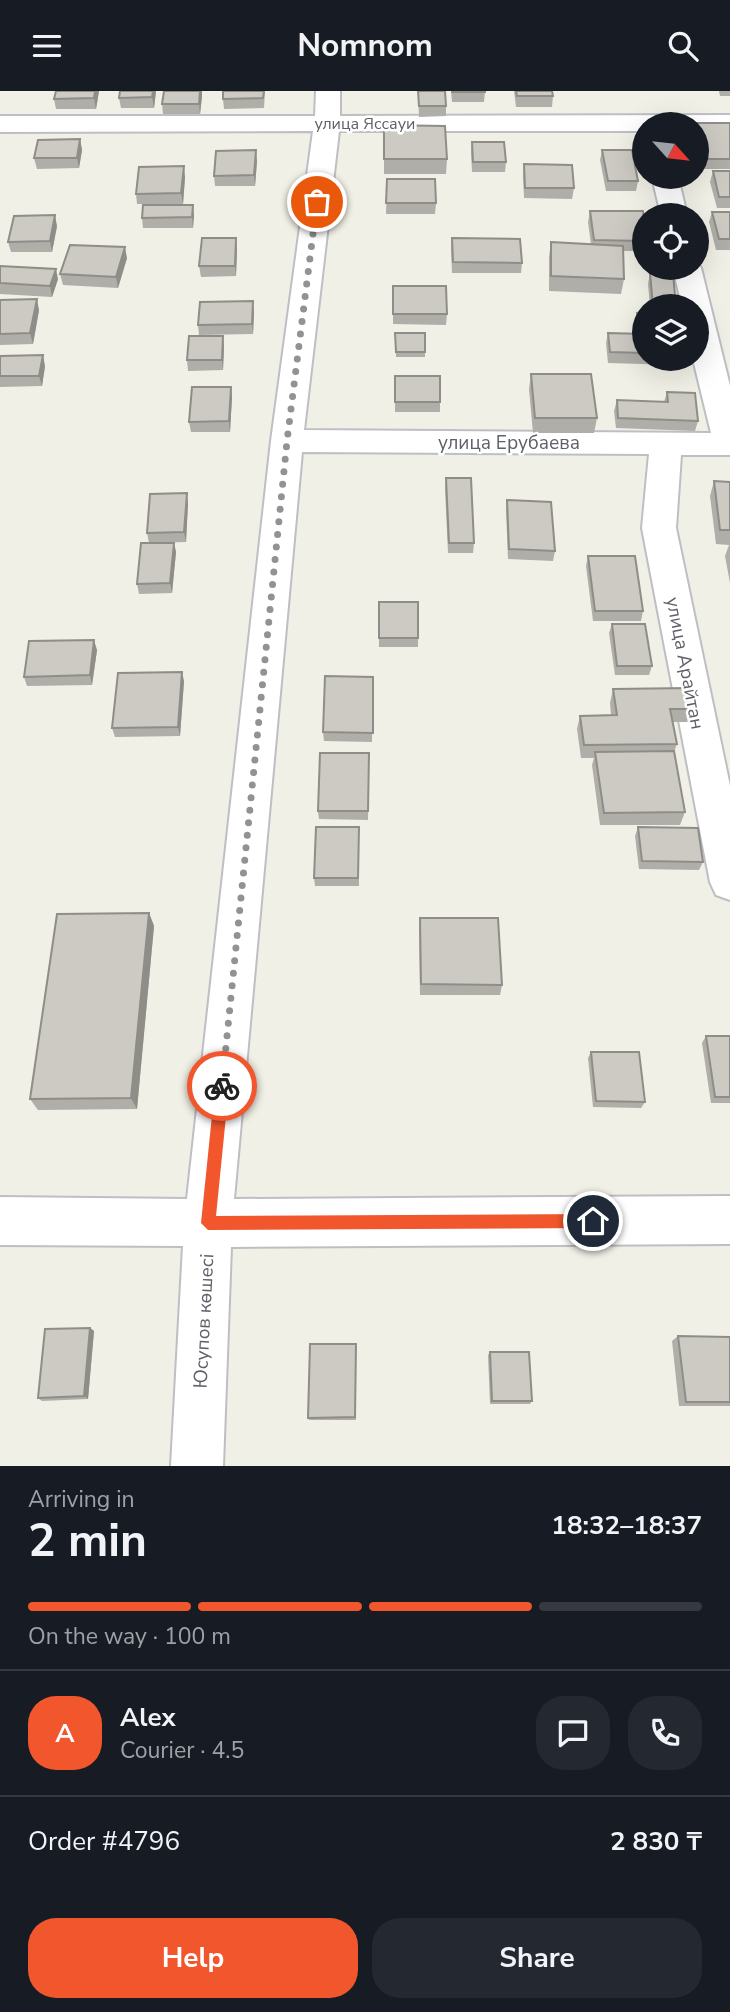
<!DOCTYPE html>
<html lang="en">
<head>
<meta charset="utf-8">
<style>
  body { margin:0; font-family:"Nunito Sans",sans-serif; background:#242831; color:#f1f3f6; height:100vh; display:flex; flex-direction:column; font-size:26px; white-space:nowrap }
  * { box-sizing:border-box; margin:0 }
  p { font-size:23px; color:#9ea1a6 }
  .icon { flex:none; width:38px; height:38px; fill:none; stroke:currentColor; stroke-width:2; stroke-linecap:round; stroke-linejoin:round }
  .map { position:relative; height:1375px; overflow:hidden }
  .side { display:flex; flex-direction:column; background:#171b24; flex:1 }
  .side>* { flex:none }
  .needle { width:46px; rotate:117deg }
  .buttons { position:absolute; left:632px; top:21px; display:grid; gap:14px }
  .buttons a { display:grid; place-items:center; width:77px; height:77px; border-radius:50%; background:#171b24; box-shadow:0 7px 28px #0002; font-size:35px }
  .pin { position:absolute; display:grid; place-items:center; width:60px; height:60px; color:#fff; margin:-30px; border:4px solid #fff; border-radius:50%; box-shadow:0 2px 7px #0007 }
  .courier { position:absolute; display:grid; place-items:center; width:70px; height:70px; margin:-35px; border:5px solid #f1562c; border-radius:50%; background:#fff; color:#222; box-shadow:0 2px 9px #0007 }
  .head em { font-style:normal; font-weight:700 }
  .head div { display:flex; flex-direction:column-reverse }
  .head { display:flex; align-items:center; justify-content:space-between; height:119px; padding:0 28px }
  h1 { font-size:46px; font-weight:700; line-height:52px }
  .bar { display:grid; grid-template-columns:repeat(4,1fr); gap:10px 7px; align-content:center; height:84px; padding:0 28px }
  .bar i { height:9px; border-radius:5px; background:#363941 }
  .bar .current { background:#f1562c }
  .bar p { grid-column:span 4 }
  .line { display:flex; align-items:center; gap:18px; padding:0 28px; border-top:2px solid #363941 }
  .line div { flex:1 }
  .round { display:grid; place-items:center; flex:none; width:74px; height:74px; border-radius:28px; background:#242831 }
  .action { display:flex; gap:14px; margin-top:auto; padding:14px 28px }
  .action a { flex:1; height:80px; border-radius:28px; background:#f1562c; color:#fff; font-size:28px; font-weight:700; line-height:80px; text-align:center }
  .action a+a { background:#242831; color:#f1f3f6 }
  header { display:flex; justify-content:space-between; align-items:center; height:91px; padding:0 28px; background:#171b24; font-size:32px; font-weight:700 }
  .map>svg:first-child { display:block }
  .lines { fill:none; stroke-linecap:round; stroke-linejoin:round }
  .minor-casing { stroke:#bebfc5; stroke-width:4 }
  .minor { fill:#fff; fill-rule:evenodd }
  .wall { fill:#afaea8 }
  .shaded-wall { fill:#8f8d88 }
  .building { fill:#cccac3; stroke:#8f8d88; stroke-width:2 }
  .route { fill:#f1562c }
  .done { stroke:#919393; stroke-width:7; stroke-dasharray:0 12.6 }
  .labels { text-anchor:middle; stroke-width:5; stroke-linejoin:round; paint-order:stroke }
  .far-street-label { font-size:16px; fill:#5e6167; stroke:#fff }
  .street-label { font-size:19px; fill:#5e6167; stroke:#fff }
</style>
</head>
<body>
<header><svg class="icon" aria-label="menu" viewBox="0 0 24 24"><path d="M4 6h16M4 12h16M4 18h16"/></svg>Nomnom<svg class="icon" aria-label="search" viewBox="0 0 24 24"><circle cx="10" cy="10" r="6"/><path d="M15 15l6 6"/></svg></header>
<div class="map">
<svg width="730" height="1375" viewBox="0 0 730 1375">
  <rect width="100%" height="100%" fill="#f1f0e6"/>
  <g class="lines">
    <defs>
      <g id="minor">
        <path d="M316,0H340V25L730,24V40H696V33H644V40H339L304,339L711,342L693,268H696V215H682L673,177H696L697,171L701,177L730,295V364H681L676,437L730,695V809L716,804L710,791L642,437L649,363L302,361L234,1108L730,1105V1153L231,1156L223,1375H171L183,1155L0,1154V1106L187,1108L271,350L313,40L0,41V25H315Z"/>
        <path d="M652,86H678L687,124H661Z"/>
      </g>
    </defs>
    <use href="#minor" class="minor-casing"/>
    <use href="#minor" class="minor"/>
  </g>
  <g class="wall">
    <path d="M56,0H99L96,18H56L54,8Z"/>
    <path d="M156,0L154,17H121L119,7Z"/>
    <path d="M164,0H202V5L200,23H163L162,13Z"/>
    <path d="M265,0L264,17L224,18L223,8Z"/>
    <path d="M418,0H445L446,15V25L419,26Z"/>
    <path d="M451,0H485L484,11H452Z"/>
    <path d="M514,0H552L553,5L552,16H516Z"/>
    <path d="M719,0H730V5H720Z"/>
    <path d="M695,32H730V78H702L696,58V33H695Z"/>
    <path d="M384,34L447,68L446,83H384Z"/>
    <path d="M80,48L82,59L79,77L37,78L34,67Z"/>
    <path d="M472,51L506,71L505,81H472L471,61Z"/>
    <path d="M602,59L638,90L636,100H606L600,69Z"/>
    <path d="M257,70L255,95H215L214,85Z"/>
    <path d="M524,73L574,97L572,108L524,107L523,84Z"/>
    <path d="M713,80H730V117H717L710,91Z"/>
    <path d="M185,86L183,113H137L136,103Z"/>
    <path d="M387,88L436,112L435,123H386Z"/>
    <path d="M590,120L644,126V160H623L624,188L621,203L549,200V166L551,151L591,153L588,131Z"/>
    <path d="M712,121H730V159H716L709,131Z"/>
    <path d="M194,124L193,137H143L142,127Z"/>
    <path d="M57,135L52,161H11L8,151Z"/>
    <path d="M452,147L522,172L521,182H452L451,158Z"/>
    <path d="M237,157L236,185L201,186L199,175Z"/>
    <path d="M127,167L118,197L63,194L60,183Z"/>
    <path d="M0,175L58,188L52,206L0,203Z"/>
    <path d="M650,182L676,215H650L648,193Z"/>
    <path d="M393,195L447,223L446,234L393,233Z"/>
    <path d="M0,209L39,219L33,253L0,254Z"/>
    <path d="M254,221L253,243L199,244L198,234Z"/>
    <path d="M637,222L644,223V268H676L674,274L608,272L606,252L608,242H636L635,233Z"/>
    <path d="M395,242H425V266H396Z"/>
    <path d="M224,255L223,279L188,280L187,269Z"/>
    <path d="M0,265L45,275L42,295L0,296Z"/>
    <path d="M531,283L597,327L594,342H533L529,298Z"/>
    <path d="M395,285L440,311V321H395Z"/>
    <path d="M231,296L232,306L230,341H191L189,331Z"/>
    <path d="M667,301L698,330L695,340L616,337L614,320L617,309L664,311Z"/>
    <path d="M446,387L474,452L473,462H448L445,397Z"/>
    <path d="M714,390L730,391V492L725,465L729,454L716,453L710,405Z"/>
    <path d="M507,409L555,460L553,470L508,468L506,419Z"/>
    <path d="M188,412L186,451L149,452L147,442Z"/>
    <path d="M174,452L176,461L172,502L139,503L137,493Z"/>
    <path d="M588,465L643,520L641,530H593L586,475Z"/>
    <path d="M379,511L418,547V556H379Z"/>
    <path d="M612,533L652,575L649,584H615L609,542Z"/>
    <path d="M97,559L92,594L27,595L24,586Z"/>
    <path d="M373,586L372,651L324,650L323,641Z"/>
    <path d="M184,590L180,645L115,646L112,637Z"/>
    <path d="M613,598L694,618L689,631H673L677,653L674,661L685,721L680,734H600L592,674L594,667H581L577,638L580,625L611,624L610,612Z"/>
    <path d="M369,662L368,729L319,728L318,720Z"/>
    <path d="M359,736V795H315L314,787Z"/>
    <path d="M638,736L703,771L699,779L639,778L635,745Z"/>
    <path d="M149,822L154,835L137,1018L38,1019L30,1008Z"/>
    <path d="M420,827L502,894L500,904H420L419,838Z"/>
    <path d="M706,945H730V1012H711L702,952Z"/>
    <path d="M591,961L645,1011L641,1017L593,1016L588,967Z"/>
    <path d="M90,1237L94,1240L88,1308L42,1310L38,1307Z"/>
    <path d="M678,1245L730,1246V1315H679L672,1250Z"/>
    <path d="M356,1253V1329H309L308,1327Z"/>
    <path d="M490,1261L532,1310L530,1313H490L488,1264Z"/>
  </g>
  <g class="shaded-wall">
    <path d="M95,0H99L96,18L94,7Z"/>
    <path d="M153,0H156L154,17L152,6Z"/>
    <path d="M200,0H202V5L200,23L199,13Z"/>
    <path d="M80,48L82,59L79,77L77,67Z"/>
    <path d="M256,59L257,70L255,95L254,84Z"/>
    <path d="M184,75L185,86L183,113L181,102Z"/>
    <path d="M193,114L194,124L193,137L192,126Z"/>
    <path d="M55,124L57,135L52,161L50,150Z"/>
    <path d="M236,147L237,157L236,185L235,175Z"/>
    <path d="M125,156L127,167L118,197L116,186Z"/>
    <path d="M56,178L58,188L52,206L50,195Z"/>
    <path d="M37,208L39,219L33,253L30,242Z"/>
    <path d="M253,210L254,221L253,243L252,233Z"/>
    <path d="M223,245L224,255L223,279L222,269Z"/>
    <path d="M43,264L45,275L42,295L39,285Z"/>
    <path d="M231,296L232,306L230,341L229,330Z"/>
    <path d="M187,402L188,412L186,451L184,441Z"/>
    <path d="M174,452L176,461L172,502L170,492Z"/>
    <path d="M94,549L97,559L92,594L90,584Z"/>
    <path d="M182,581L184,590L180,645L178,636Z"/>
    <path d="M149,822L154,835L137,1018L131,1007Z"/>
    <path d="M90,1237L94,1240L88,1308L84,1305Z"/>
  </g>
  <g class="building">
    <path d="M56,0H95L94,7L54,8Z"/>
    <path d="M120,0H153L152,6L119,7Z"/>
    <path d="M164,0H200L199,13H162Z"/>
    <path d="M223,0H264L263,7L223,8Z"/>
    <path d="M418,0H445L446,15H419Z"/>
    <rect x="452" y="0" width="33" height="1"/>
    <path d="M516,0H552L553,5H517Z"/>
    <path d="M695,32H730V68H704L696,38V33Z"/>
    <path d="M384,34L445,35L447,68H384Z"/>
    <path d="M80,48L77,67H34L38,49Z"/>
    <path d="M472,51H504L506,71H473Z"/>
    <path d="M256,59L254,84L214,85L216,60Z"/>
    <path d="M602,59H632L638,90H608Z"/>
    <path d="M524,73L572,74L574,97H525Z"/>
    <path d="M184,75L181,102L136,103L139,76Z"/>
    <path d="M713,80H730V106H719Z"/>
    <path d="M387,88H435L436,112H386Z"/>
    <path d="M143,114H193L192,126L142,127Z"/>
    <path d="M590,120H643L644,126V150L594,149Z"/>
    <path d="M712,121H730V148H719Z"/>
    <path d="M55,124L50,150L8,151L14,125Z"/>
    <path d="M202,147H236L235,175H199Z"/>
    <path d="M452,147L520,148L522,172L453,171Z"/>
    <path d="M551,151L623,155L624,188L551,185Z"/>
    <path d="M70,154L125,156L116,186L60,183Z"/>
    <path d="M0,175L56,178L50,195L0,192Z"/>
    <path d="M650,182L673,183L676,215H653Z"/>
    <path d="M393,195H446L447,223H393Z"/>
    <path d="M37,208L30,242L0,243V209Z"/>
    <path d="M253,210L252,233L198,234L200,211Z"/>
    <path d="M637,222L644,223V238H639Z"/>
    <path d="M395,242H425V261H396Z"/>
    <path d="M608,242L644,243V262L610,261Z"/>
    <path d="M189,245H223L222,269H187Z"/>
    <path d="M43,264L39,285H0V265Z"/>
    <path d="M531,283H591L597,327H535Z"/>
    <rect x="395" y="285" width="45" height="26"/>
    <path d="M192,296H231L229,330L189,331Z"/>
    <path d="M667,301L695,302L698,330L618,327L617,309L668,311Z"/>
    <path d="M446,387H471L474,452H449Z"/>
    <path d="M714,390L730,391V439H720Z"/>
    <path d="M187,402L184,441L147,442L150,403Z"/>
    <path d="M507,409L551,411L555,460L509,458Z"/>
    <path d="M141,452H174L170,492L137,493Z"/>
    <path d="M588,465H635L643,520H595Z"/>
    <rect x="379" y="511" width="39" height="36"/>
    <path d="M612,533H645L652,575H617Z"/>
    <path d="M94,549L90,584L24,586L29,550Z"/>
    <path d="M182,581L178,636L112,637L118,582Z"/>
    <path d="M325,585L373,586V642L323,641Z"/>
    <path d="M689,597L694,618H670L677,653L584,654L580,625L617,624L613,598Z"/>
    <path d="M674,660L685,721L604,722L595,661Z"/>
    <path d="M320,662H369L368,720H318Z"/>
    <path d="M316,736H359L358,787H314Z"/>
    <path d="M638,736L698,737L703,771L642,770Z"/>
    <path d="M149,822L131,1007L30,1008L57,823Z"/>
    <path d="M420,827H498L502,894L421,893Z"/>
    <path d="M706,945H730V1006H715Z"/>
    <path d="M591,961H639L645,1011L596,1010Z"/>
    <path d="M90,1237L84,1305L38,1307L45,1238Z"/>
    <path d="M678,1245L730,1246V1311H686Z"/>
    <path d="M310,1253H356L355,1326L308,1327Z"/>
    <path d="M490,1261H529L532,1310H492Z"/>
  </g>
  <path class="route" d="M222,988L229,995L216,1125L593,1123L600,1130L593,1137L208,1139L201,1132L215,995Z"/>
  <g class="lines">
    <path class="done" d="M222,995L287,350L317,111"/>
  </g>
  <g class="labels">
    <g class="far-street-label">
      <text x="365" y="38">улица Яссауи</text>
    </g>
    <g class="street-label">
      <text x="509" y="358">улица Ерубаева</text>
      <text transform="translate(686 572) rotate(79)" y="7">улица Арайтан</text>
      <text transform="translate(203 1230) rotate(-87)" y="7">Юсупов көшесі</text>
    </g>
  </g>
</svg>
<div class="buttons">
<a><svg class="needle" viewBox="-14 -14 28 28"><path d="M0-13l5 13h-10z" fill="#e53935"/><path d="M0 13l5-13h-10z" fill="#9ea1a6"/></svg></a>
<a><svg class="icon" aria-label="locate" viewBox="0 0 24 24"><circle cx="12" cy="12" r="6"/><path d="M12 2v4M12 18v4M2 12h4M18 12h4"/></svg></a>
<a><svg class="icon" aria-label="layers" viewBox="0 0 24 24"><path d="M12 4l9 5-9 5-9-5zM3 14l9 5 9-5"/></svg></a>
</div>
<div class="pin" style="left:317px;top:111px;background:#ea580c"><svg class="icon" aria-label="bag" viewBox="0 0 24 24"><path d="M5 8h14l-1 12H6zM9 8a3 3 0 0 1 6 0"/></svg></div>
<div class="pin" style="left:593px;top:1130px;background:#1f2937"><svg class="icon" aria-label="home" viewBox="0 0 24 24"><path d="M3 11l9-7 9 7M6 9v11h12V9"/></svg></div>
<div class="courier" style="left:222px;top:995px"><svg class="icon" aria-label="bike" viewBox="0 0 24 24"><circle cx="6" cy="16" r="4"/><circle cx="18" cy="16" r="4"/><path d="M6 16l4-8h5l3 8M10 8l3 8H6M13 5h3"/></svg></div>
</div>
<section class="side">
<div class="head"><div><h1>2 min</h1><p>Arriving in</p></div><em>18:32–18:37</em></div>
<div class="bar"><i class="current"></i><i class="current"></i><i class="current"></i><i></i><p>On the way · 100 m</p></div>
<div class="line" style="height:126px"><b class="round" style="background:#f1562c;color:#fff">A</b><div><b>Alex</b><p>Courier · 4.5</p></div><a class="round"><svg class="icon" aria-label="chat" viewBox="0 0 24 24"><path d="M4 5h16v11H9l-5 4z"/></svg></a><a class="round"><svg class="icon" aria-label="phone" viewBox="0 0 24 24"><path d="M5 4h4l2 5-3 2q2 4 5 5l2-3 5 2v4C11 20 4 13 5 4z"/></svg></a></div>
<div class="line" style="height:91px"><div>Order #4796</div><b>2 830 ₸</b></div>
<div class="action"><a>Help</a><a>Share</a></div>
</section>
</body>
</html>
